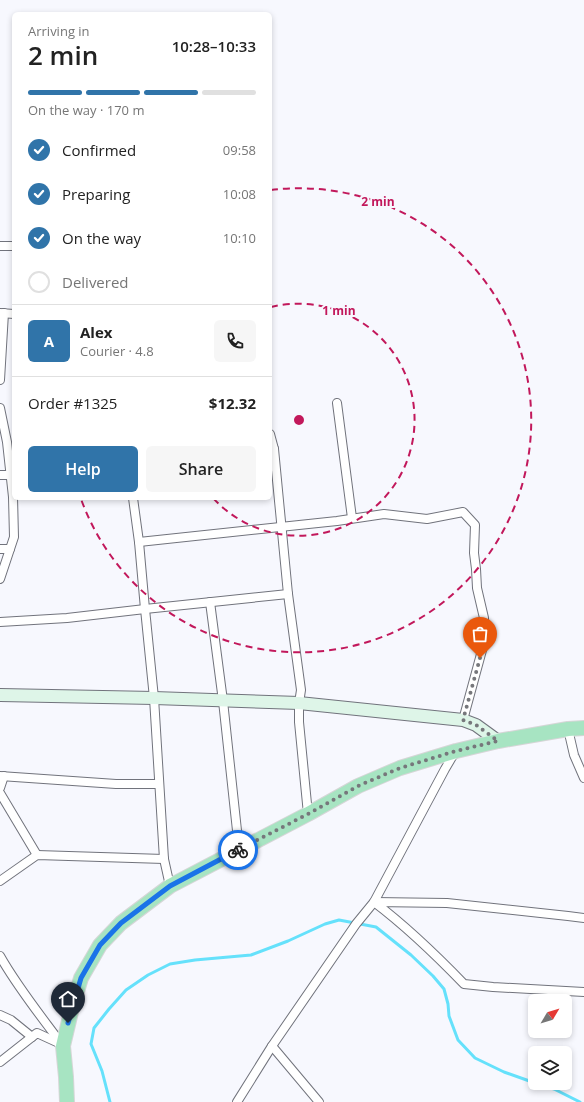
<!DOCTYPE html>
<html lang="en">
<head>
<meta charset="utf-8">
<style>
  body { margin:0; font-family:"Open Sans",sans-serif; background:#f6f6f6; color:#222; height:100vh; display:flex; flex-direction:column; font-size:15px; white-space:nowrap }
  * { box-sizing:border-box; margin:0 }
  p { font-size:13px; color:#767676 }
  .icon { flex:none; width:22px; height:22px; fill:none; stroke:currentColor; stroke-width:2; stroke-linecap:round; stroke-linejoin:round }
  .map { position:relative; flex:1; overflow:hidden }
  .sheet { position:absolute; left:12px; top:12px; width:260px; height:488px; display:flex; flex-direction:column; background:#fff; border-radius:6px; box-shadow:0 2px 6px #0003 }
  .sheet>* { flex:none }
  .needle { width:26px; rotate:52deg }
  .fabs { position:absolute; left:528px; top:994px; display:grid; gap:8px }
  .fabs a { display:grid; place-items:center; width:44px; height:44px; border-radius:6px; background:#fff; box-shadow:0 2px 6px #0003; font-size:20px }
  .pin { position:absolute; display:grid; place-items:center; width:34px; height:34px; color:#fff; margin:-41px -17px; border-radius:50% 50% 50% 0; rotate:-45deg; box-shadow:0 0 4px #0007 }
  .pin .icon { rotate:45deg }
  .courier { position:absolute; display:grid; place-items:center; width:40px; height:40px; margin:-20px; border:3px solid #1a73e8; border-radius:50%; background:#fff; color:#222; box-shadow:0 1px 5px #0007 }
  .overview em { font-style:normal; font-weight:600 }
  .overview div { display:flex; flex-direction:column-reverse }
  .overview { display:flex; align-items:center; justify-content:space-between; height:68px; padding:0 16px }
  h1 { font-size:26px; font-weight:600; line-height:30px }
  .bar { display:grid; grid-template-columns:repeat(4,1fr); gap:6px 4px; align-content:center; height:48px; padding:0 16px }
  .bar i { height:5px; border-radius:3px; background:#e0e0e0 }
  .bar .on { background:#3074a9 }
  .bar p { grid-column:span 4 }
  .line { display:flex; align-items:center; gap:10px; padding:0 16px; border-top:1px solid #e0e0e0 }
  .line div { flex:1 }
  .round { display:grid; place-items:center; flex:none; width:42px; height:42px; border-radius:6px; background:#f6f6f6 }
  ol { padding:0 16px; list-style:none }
  li { display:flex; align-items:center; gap:12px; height:44px }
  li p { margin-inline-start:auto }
  li .icon { padding:4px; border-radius:50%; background:#3074a9; color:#fff; stroke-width:4 }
  li:last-child { color:#767676 }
  li i { width:22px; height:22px; border:2px solid #e0e0e0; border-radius:50% }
  .button { display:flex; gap:8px; margin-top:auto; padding:8px 16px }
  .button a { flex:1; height:46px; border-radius:6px; background:#3074a9; color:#fff; font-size:16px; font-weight:600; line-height:46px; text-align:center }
  .button a+a { background:#f6f6f6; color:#222 }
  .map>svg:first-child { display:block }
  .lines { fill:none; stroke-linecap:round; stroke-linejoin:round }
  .stream { stroke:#65e1fb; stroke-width:3 }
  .minor-casing { stroke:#71737c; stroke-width:10 }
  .secondary-casing { stroke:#71737c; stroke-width:14 }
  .trunk-casing { stroke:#d6d6d7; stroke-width:16 }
  .minor { stroke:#fff; stroke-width:8 }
  .secondary { stroke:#def5e8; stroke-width:12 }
  .trunk { stroke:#a7e4c2; stroke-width:14 }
  .done { stroke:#76777b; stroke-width:4; stroke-dasharray:0 7.2 }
  .route { stroke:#1a73e8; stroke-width:5 }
  .ring { fill:none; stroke:#c2185b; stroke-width:2; stroke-dasharray:7 5 }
  .centre { fill:#c2185b; stroke:#f7f8fe; stroke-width:2 }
  .ring-label { font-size:12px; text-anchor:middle; font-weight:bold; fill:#c2185b; stroke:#f7f8fe; stroke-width:4; stroke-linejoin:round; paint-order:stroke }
</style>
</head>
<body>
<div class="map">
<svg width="584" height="1102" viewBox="0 0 584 1102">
  <rect width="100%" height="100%" fill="#f7f8fe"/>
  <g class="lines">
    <g class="stream">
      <path d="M536,1083L554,1089L580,1102"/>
      <path d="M110,1102L102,1071L91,1044L94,1028L109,1009L126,990L148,975L170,964L195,960L251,955L288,941L325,924L339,920L376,927L411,955L433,976L444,989L448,1004L449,1016L458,1040L475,1058L504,1072L535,1083"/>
    </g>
    <defs>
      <g id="minor">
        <path d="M0,246H14"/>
        <path d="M0,313L14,314"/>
        <path d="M0,380L4,313"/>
        <path d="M337,403L352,518"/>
        <path d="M0,408L7,442L13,497L14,537L10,549"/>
        <path d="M270,434L274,449"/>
        <path d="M270,449H274L288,594L301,690L299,703V722L308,814"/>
        <path d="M0,475H10"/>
        <path d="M133,498L139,542L145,609L154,698L164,859L170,886"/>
        <path d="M139,542L337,521L384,514L427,519L463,512L475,525L474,553L476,569L477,588L484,618V643L463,720"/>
        <path d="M0,549H10L0,579"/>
        <path d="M210,602L223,701L239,849"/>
        <path d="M0,622L67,618L145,609L288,594"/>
        <path d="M568,729L574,755L584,778"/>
        <path d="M0,776L116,784H159"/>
        <path d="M0,788L4,776"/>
        <path d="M0,793L37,855"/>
        <path d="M0,881L37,855L164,859"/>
        <path d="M584,918L568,916L447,903L374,902C407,927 436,955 464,984L493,987L584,992"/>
        <path d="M0,956C18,988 41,1016 63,1046"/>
        <path d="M0,1015L11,1020L32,1037"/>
        <path d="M272,1046L319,1102"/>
        <path d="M0,1062L37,1033L61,1044"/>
        <path d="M237,1102L272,1046L356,924L374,902L445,769L455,752"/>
      </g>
      <path id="secondary" d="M0,695L154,698L299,703L463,720L476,725L498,741"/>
      <path id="trunk" d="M67,1102L66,1077L63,1046L71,1012L81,978L100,945L121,923L170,886L308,814L358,786L400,768L456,751L498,741L568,729L584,728"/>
    </defs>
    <use href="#minor" class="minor-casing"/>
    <use href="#secondary" class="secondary-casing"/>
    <use href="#trunk" class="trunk-casing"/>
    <use href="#minor" class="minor"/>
    <use href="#secondary" class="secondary"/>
    <use href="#trunk" class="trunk"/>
  </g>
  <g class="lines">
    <path class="done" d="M238,850L308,814L358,786L400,768L456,751L498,741L476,725L463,720L480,658"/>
    <path class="route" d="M68,1023L81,978L100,945L121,923L170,886L238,850"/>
  </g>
  <g class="ring">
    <path d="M271 307A116 116 0 1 1 213 498"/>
    <path d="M271 190A232 232 0 1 1 81 499"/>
  </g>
  <circle cx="299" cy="420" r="6" class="centre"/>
  <g class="ring-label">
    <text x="378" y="206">2 min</text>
    <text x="339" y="315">1 min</text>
  </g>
</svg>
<div class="fabs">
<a><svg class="needle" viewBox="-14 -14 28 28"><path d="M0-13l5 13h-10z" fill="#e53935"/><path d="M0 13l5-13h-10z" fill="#767676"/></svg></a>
<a><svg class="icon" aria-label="layers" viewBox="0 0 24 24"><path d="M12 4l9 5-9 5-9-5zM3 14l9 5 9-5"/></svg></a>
</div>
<div class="pin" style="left:480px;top:658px;background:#ea580c"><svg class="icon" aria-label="bag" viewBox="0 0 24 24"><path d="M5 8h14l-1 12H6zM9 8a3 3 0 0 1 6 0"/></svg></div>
<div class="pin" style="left:68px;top:1023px;background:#1f2937"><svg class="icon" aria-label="home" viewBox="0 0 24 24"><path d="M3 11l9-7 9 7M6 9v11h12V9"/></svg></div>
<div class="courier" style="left:238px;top:850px"><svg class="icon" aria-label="bike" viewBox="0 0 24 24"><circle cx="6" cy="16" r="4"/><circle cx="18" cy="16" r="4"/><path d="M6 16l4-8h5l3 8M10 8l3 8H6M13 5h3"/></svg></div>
<section class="sheet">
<div class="overview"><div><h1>2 min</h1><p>Arriving in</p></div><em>10:28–10:33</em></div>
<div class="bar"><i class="on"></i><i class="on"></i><i class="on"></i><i></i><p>On the way · 170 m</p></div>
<ol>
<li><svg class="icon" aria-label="check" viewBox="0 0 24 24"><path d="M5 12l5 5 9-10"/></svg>Confirmed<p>09:58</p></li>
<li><svg class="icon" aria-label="check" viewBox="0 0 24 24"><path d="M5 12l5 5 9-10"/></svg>Preparing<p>10:08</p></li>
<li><svg class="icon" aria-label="check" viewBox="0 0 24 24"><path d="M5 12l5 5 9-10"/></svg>On the way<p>10:10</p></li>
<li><i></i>Delivered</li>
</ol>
<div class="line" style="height:72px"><b class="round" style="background:#3074a9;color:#fff">A</b><div><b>Alex</b><p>Courier · 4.8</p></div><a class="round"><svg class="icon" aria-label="phone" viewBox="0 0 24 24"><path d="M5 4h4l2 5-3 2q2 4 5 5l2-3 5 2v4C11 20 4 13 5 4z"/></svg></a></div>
<div class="line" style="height:52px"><div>Order #1325</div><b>$12.32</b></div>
<div class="button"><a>Help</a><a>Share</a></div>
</section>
</div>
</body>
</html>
